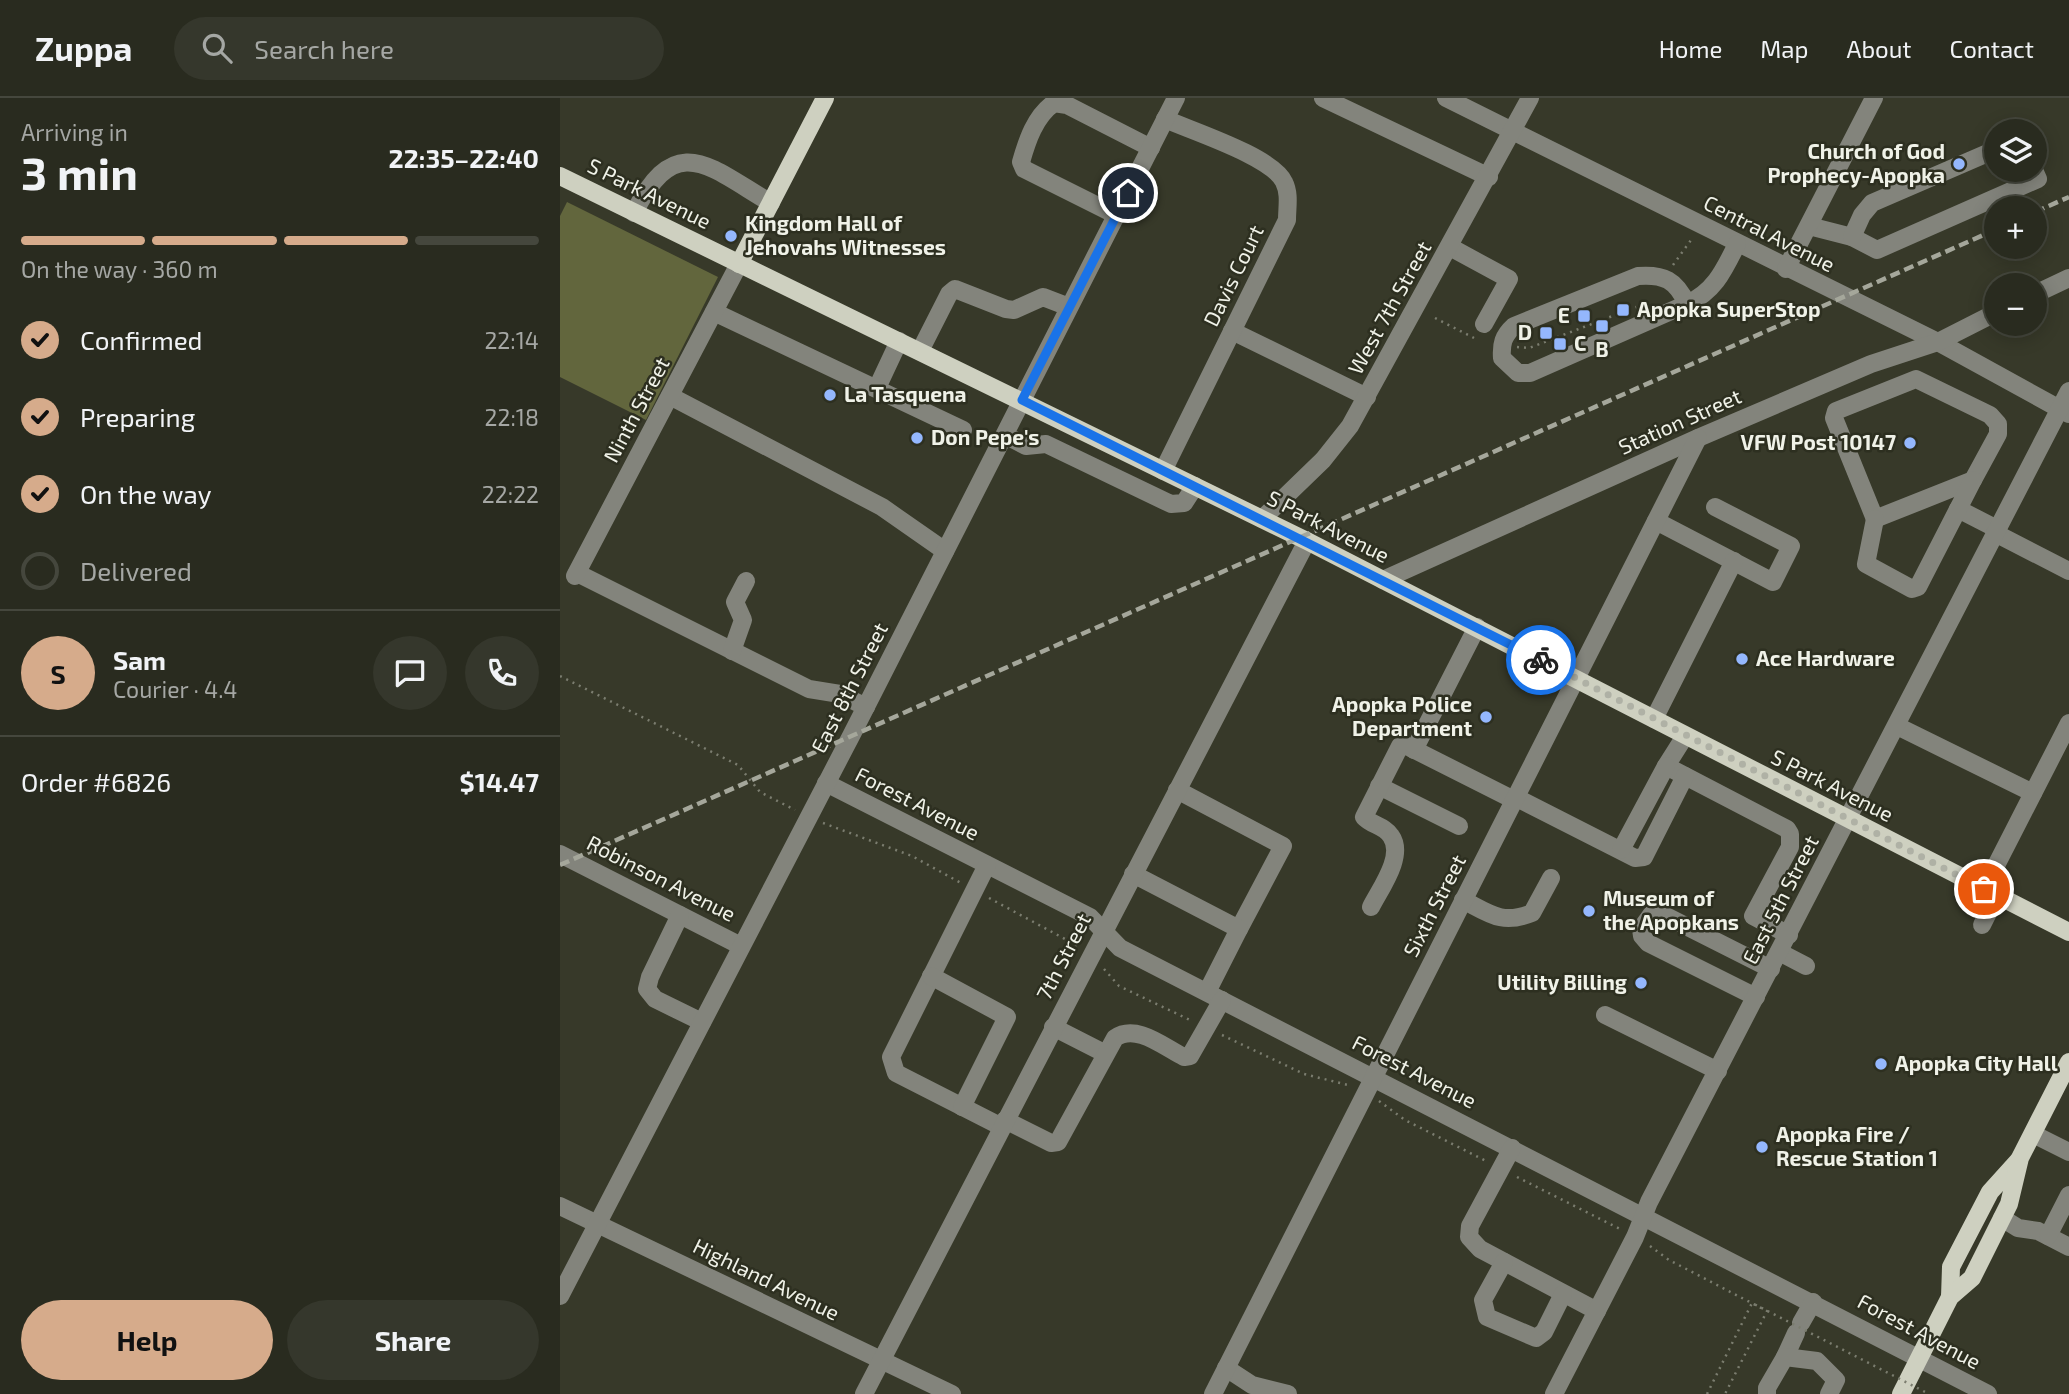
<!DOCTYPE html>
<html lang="en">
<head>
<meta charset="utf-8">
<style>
  body { margin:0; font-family:"Exo 2",sans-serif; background:#35372c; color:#f1f3f6; height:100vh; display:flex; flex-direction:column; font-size:26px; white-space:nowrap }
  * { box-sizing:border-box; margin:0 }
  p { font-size:23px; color:#a5a7a4 }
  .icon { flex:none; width:38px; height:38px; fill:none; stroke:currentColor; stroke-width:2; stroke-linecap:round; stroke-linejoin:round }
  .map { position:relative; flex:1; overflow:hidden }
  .panel { display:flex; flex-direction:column; background:#292b1f; width:560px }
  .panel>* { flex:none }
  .tools { position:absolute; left:1424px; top:21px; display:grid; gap:14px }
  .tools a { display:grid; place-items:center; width:63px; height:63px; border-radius:50%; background:#292b1f; box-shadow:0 4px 18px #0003,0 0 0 2px #45473d; font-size:35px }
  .pin { position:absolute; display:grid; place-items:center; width:60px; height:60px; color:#fff; margin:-30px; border:4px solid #fff; border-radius:50%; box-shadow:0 2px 7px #0007 }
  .courier { position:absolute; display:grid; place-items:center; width:70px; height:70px; margin:-35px; border:5px solid #1a73e8; border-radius:50%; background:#fff; color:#222; box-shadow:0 2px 9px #0007 }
  .summary em { font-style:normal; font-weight:700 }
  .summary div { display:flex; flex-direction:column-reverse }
  .summary { display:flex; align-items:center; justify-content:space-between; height:119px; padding:0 21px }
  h1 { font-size:46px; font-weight:700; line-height:52px }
  .bar { display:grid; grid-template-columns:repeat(4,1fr); gap:10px 7px; align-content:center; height:84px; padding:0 21px }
  .bar i { height:9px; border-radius:5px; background:#45473d }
  .bar .active { background:#d6ab8b }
  .bar p { grid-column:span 4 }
  .line { display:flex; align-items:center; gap:18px; padding:0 21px; border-top:2px solid #45473d }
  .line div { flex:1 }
  .round { display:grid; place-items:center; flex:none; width:74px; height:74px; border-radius:37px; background:#35372c }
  ol { padding:0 21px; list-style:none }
  li { display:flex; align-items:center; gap:21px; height:77px }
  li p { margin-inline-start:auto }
  li .icon { padding:7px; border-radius:50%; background:#d6ab8b; color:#111; stroke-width:4 }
  li:last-child { color:#a5a7a4 }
  li i { width:38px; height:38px; border:4px solid #45473d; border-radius:50% }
  .primary-button { display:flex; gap:14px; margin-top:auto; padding:14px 21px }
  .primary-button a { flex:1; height:80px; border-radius:42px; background:#d6ab8b; color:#111; font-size:28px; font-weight:700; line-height:80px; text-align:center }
  .primary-button a+a { background:#35372c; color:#f1f3f6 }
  header { display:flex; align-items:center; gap:42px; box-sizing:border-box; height:98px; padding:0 35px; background:#292b1f; border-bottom:2px solid #45473d }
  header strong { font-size:33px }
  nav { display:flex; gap:38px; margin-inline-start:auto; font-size:24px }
  .search { width:490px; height:63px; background:#35372c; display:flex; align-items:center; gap:18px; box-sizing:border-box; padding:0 24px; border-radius:38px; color:#a5a7a4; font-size:26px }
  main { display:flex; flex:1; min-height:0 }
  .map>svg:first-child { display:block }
  .green { fill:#62663d }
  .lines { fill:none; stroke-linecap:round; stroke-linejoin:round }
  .path { stroke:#7b7d6f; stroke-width:2.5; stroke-dasharray:2 5; stroke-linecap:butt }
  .minor { stroke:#83847c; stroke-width:18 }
  .major { stroke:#ced0c0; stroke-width:18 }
  .rail { stroke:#a5a79b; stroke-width:4.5; stroke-dasharray:10 5; stroke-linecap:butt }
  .path-bridge { stroke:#7b7d6f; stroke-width:2.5; stroke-dasharray:2 5; stroke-linecap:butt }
  .done { stroke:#afb1a5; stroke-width:7; stroke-dasharray:0 12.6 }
  .route { stroke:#1a73e8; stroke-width:9 }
  .poi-dot { fill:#94b7fd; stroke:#2d2f20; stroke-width:2.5 }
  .labels { text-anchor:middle; stroke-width:5; stroke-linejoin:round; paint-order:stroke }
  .poi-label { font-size:21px; font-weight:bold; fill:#f0f2e8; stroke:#2d2f20; text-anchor:start }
  .street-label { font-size:21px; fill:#f0f2e8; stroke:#2d2f20 }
</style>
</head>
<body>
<header>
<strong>Zuppa</strong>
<div class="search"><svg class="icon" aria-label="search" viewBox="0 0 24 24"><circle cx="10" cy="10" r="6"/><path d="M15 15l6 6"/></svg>Search here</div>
<nav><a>Home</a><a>Map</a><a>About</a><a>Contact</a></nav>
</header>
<main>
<section class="panel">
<div class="summary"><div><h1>3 min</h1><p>Arriving in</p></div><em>22:35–22:40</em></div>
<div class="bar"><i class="active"></i><i class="active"></i><i class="active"></i><i></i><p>On the way · 360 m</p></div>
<ol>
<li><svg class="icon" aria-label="check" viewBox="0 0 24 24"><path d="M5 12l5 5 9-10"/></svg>Confirmed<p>22:14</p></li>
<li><svg class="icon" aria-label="check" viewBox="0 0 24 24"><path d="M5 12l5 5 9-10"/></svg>Preparing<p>22:18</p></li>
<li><svg class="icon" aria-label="check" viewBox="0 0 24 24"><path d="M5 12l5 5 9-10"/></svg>On the way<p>22:22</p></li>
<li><i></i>Delivered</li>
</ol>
<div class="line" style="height:126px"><b class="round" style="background:#d6ab8b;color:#111">S</b><div><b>Sam</b><p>Courier · 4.4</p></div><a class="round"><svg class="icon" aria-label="chat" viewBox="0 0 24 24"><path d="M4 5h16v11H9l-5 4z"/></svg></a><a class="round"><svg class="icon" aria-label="phone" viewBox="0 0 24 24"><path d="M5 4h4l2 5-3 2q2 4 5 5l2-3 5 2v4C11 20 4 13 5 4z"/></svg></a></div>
<div class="line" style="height:91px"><div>Order #6826</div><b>$14.47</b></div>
<div class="primary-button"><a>Help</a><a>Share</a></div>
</section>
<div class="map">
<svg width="1509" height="1296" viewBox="0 0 1509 1296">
  <rect width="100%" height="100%" fill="#373929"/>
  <path class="green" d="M7,104L158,179L86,322L0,279V118Z"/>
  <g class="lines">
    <g class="path">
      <path d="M1113,167L1131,142"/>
      <path d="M875,220L914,240"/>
      <path d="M957,249L969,250L1076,209"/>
      <path d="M0,578L178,667L200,694L235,712"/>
      <path d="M263,725L352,758L401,785"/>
      <path d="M429,800L518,848"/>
      <path d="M544,871L559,888L630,922"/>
      <path d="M662,937L744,976L788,987"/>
      <path d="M819,1003L845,1022L926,1063"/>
      <path d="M957,1079L1060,1131"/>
      <path d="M1090,1148L1109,1162L1207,1213L1165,1296"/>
    </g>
    <g class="minor">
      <path d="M763,0L929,79"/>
      <path d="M886,0L1378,244L1509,316"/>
      <path d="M74,115C116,31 149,69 211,105"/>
      <path d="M556,117L464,71L461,64C467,43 475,18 494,5L507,7L591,50"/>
      <path d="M1249,128L1292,139L1317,152L1478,81L1474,72"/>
      <path d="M1292,139L1302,117L1312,105L1437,51"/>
      <path d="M890,149L949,181L924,226"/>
      <path d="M1226,171L1314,0"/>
      <path d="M1475,196L1509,180"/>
      <path d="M1127,206C1116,182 1104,176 1078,178L954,228C943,238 941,246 942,260L958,275H970L1127,206C1155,193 1164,172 1177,146"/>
      <path d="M154,214L403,332"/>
      <path d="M672,233L807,299"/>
      <path d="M360,253L389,196L395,191L446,211L454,212L483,199L509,209"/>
      <path d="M1356,281L1430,317L1438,326V336L1413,382L1315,421L1274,320L1276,313Z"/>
      <path d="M317,290L339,243"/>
      <path d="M110,298L322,409L385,453"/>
      <path d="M445,337L466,348L486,346L611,406L624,405L635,388"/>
      <path d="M603,373L727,122C727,109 730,96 724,84C713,59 632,33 605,21"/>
      <path d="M1398,411L1437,431"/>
      <path d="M702,421L763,362L790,328L970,0"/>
      <path d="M1315,421L1306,466L1352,491L1358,489L1413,382"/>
      <path d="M1096,423L1213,484L1231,448L1155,409"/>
      <path d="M1435,435L1509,473"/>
      <path d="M17,475L249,591L280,596L306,609"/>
      <path d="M15,478L179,166"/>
      <path d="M823,482L1138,340L1311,266L1378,244L1437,214"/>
      <path d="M172,553L183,522L175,504L186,483"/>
      <path d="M1094,621L1174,463"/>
      <path d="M1337,628L1473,695"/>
      <path d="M1125,638L1106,668L1227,731L1230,736V749L1193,818L1229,837"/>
      <path d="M854,652L917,529"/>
      <path d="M266,685L530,819L560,850L1428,1296"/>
      <path d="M819,688L899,728"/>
      <path d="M617,692L723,748L679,831"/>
      <path d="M955,699L1075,760L1084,759L1125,678"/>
      <path d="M1061,752L1106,668"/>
      <path d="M0,756L181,848"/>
      <path d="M427,767L331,959L336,975L442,1029"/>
      <path d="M573,776L679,831L647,894"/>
      <path d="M1424,791L1509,625"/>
      <path d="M903,802C930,816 942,827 972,815L991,780"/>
      <path d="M811,809C820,791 845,758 831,738C825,728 811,727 804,719L840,648L843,646L954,702"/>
      <path d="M120,817L90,879L87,891L95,901L142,924"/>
      <path d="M1422,827L1437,797"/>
      <path d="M1219,854L1246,868"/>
      <path d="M371,878L447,919L402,1009"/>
      <path d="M1196,899L1088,845L1082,838L1081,831L1091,817L1102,816L1211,871"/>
      <path d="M1045,917L1158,973"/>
      <path d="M493,929L544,955"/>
      <path d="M445,1022L491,1045L498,1044L555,940C576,925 604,949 624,959L630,958L662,902"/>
      <path d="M1473,1036L1509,1054"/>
      <path d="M952,1050L910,1128L909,1139L920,1151L1037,1213"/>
      <path d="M0,1108L392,1296"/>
      <path d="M1442,1120L1458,1130L1478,1133L1509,1149"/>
      <path d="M1488,1138L1509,1097"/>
      <path d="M944,1164L923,1202L927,1219L976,1240L984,1234L1003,1196"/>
      <path d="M0,1198L291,638L616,0"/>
      <path d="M1241,1225L1253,1204"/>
      <path d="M1225,1259L1236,1235"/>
      <path d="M666,1270L692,1287L728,1296"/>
      <path d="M304,1296L747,443"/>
      <path d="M653,1296L1138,340"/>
      <path d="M994,1296L1075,1139L1089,1104L1509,293"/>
      <path d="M1207,1296V1290L1225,1259L1257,1263L1276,1282L1269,1296"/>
    </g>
    <g class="major">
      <path d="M0,78L747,443L1509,834"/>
      <path d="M179,166L265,0"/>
      <path d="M1390,1199L1391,1169L1430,1094L1458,1063"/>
      <path d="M1341,1296L1390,1199L1412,1180L1449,1106L1460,1060L1509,964"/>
    </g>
    <g class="rail">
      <path d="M1475,114L1509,99"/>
      <path d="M0,767L1437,131"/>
    </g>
    <path class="path-bridge" d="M1147,1296L1192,1205L1369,1296"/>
  </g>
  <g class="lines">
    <path class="done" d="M981,562L1424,791"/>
    <path class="route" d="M568,95L462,302L981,562"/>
  </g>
  <g class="poi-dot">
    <circle cx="1399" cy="66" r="7"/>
    <circle cx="171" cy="138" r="7"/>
    <rect x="1056" y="205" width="14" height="14" rx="3.5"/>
    <rect x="1017" y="211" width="14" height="14" rx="3.5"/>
    <rect x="1035" y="221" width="14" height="14" rx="3.5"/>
    <rect x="979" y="228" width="14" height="14" rx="3.5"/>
    <rect x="993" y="239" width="14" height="14" rx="3.5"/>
    <circle cx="270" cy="297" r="7"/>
    <circle cx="357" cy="340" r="7"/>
    <circle cx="1350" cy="345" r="7"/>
    <circle cx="1182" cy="561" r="7"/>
    <circle cx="926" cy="619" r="7"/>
    <circle cx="1029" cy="813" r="7"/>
    <circle cx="1081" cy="885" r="7"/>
    <circle cx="1321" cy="966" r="7"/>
    <circle cx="1202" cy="1049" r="7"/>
  </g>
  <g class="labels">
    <g class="poi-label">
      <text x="1385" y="61" text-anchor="end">Church of God<tspan x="1385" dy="24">Prophecy-Apopka</tspan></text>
      <text x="185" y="133">Kingdom Hall of<tspan x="185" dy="24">Jehovahs Witnesses</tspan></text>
      <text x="1077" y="219">Apopka SuperStop</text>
      <text x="1010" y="225" text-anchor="end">E</text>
      <text x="972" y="242" text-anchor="end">D</text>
      <text x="1014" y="253">C</text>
      <text x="1042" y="259" text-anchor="middle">B</text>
      <text x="284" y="304">La Tasquena</text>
      <text x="371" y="347">Don Pepe's</text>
      <text x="1336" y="352" text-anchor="end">VFW Post 10147</text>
      <text x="1196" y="568">Ace Hardware</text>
      <text x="912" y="614" text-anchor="end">Apopka Police<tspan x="912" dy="24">Department</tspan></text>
      <text x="1043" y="808">Museum of<tspan x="1043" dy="24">the Apopkans</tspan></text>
      <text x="1067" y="892" text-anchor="end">Utility Billing</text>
      <text x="1335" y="973">Apopka City Hall</text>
      <text x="1216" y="1044">Apopka Fire /<tspan x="1216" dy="24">Rescue Station 1</tspan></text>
    </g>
    <g class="street-label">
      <text transform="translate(89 96) rotate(26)" y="7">S Park Avenue</text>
      <text transform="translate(1209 136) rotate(27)" y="7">Central Avenue</text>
      <text transform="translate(674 178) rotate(-64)" y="7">Davis Court</text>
      <text transform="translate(830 210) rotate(-61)" y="7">West 7th Street</text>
      <text transform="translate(77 312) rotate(-62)" y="7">Ninth Street</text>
      <text transform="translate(1120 324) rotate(-24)" y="7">Station Street</text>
      <text transform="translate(768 429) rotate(27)" y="7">S Park Avenue</text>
      <text transform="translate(290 590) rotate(-63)" y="7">East 8th Street</text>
      <text transform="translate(1272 688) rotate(27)" y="7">S Park Avenue</text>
      <text transform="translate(357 706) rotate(27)" y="7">Forest Avenue</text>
      <text transform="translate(101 781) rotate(27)" y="7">Robinson Avenue</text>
      <text transform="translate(1221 802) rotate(-63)" y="7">East 5th Street</text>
      <text transform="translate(875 808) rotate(-63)" y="7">Sixth Street</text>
      <text transform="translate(504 859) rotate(-63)" y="7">7th Street</text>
      <text transform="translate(854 974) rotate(27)" y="7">Forest Avenue</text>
      <text transform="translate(206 1182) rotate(26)" y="7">Highland Avenue</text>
      <text transform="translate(1359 1234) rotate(28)" y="7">Forest Avenue</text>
    </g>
  </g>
</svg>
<div class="tools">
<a><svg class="icon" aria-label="layers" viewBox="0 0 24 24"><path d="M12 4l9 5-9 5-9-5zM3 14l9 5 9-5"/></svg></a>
<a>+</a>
<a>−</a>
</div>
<div class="pin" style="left:1424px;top:791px;background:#ea580c"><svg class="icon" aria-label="bag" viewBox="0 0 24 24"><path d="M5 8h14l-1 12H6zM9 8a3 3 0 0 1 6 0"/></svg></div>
<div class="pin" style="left:568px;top:95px;background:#1f2937"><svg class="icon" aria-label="home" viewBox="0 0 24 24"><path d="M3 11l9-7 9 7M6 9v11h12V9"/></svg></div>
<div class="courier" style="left:981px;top:562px"><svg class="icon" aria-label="bike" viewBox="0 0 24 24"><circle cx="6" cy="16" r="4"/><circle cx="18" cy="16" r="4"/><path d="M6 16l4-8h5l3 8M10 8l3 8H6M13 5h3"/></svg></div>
</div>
</main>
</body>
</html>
